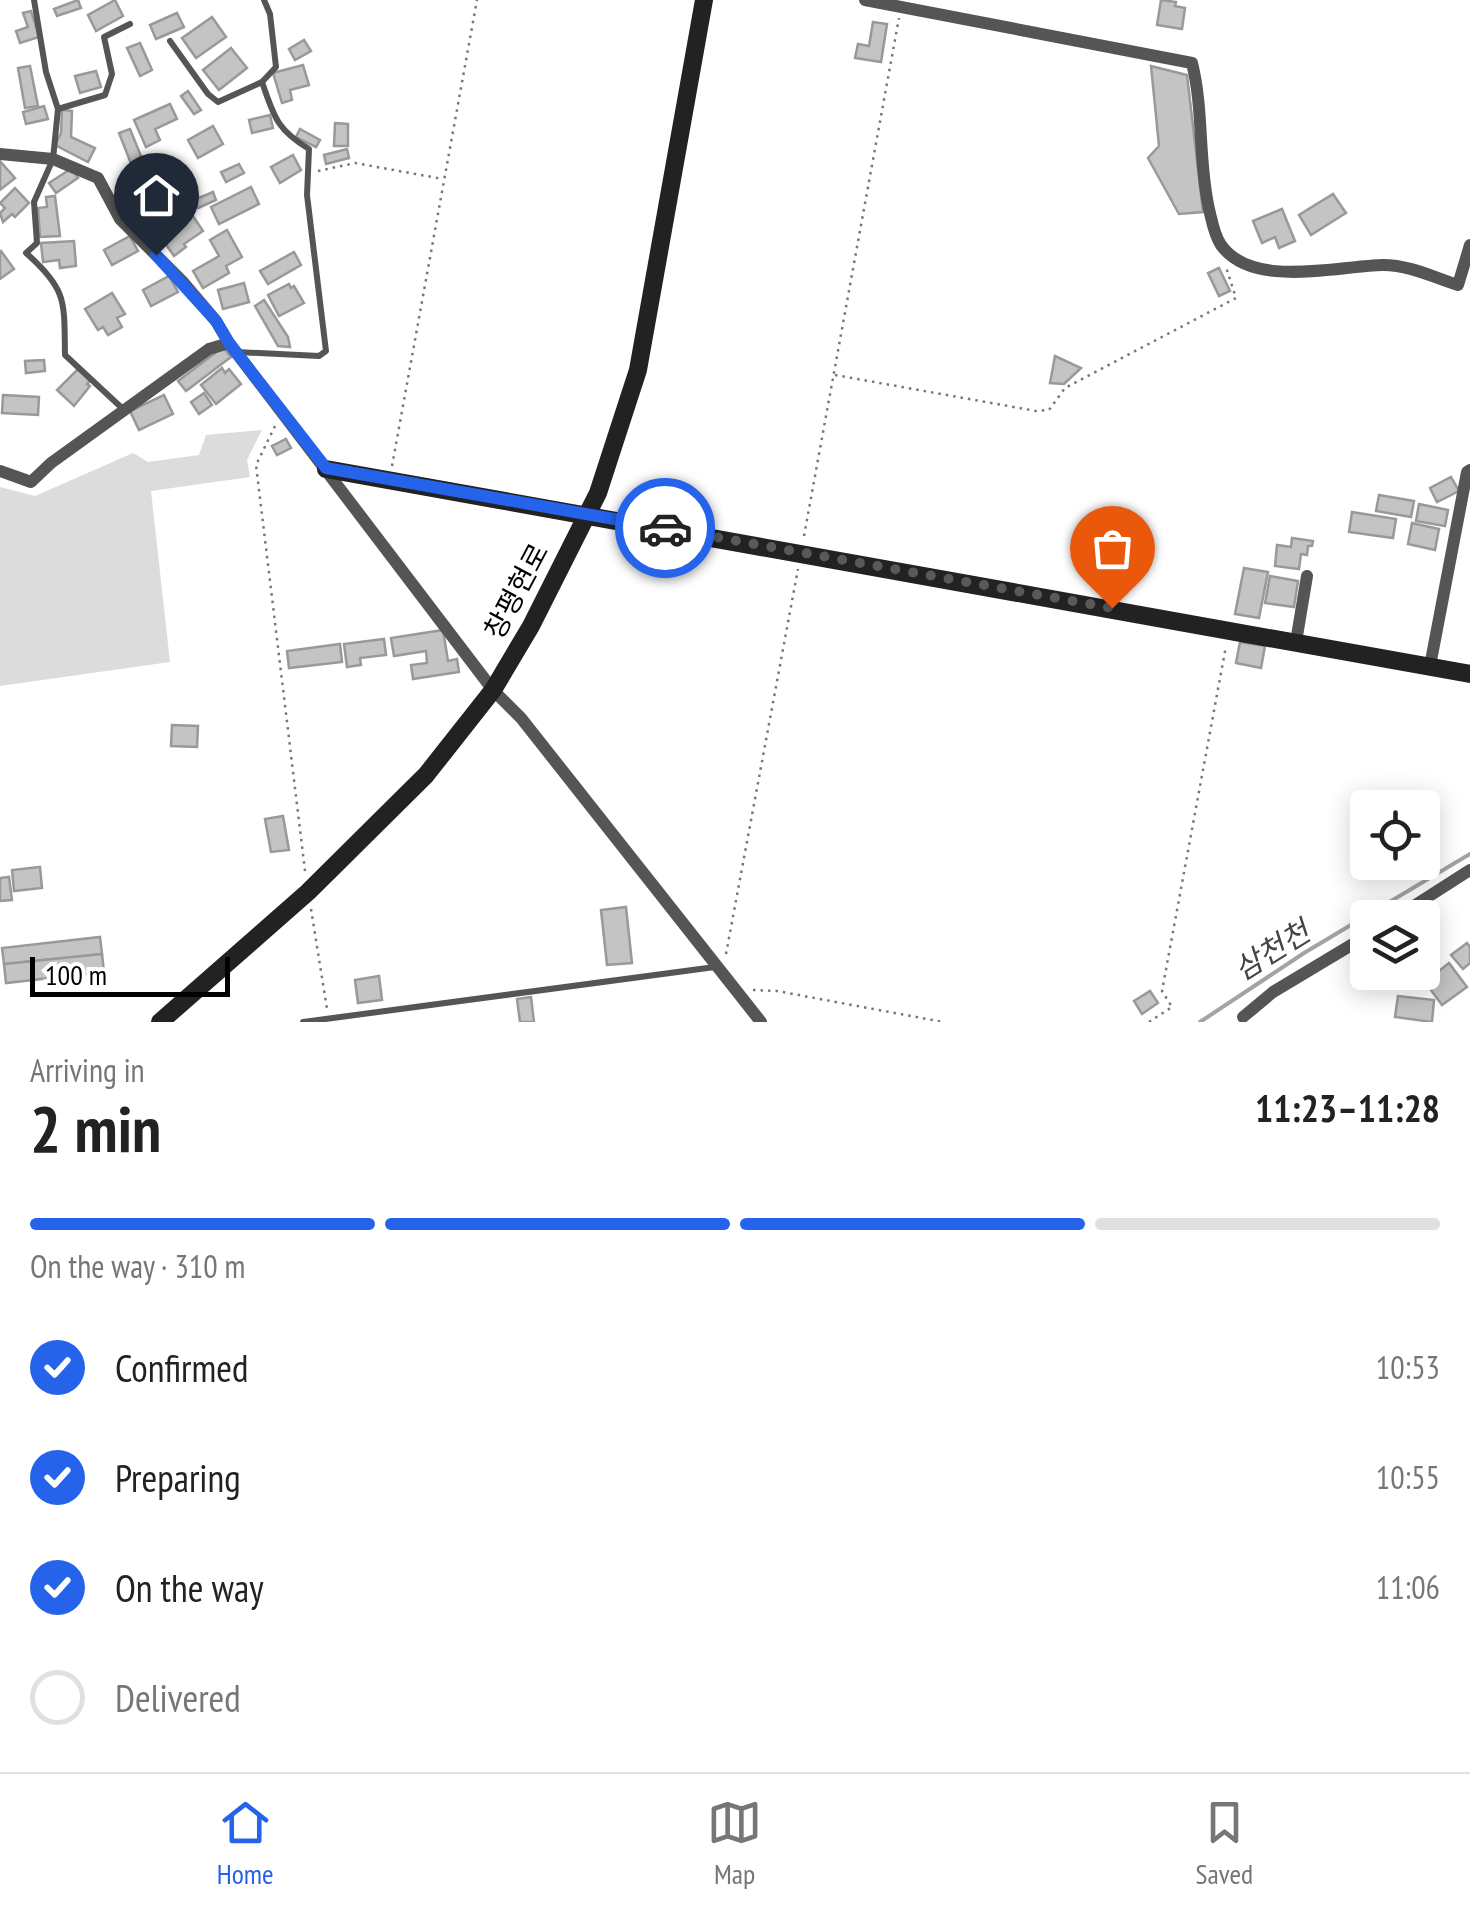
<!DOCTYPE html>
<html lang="en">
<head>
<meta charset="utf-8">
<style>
  body { margin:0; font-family:"PT Sans Narrow","Noto Sans KR",sans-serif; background:#f2f2f2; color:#222; height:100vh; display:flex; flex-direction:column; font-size:38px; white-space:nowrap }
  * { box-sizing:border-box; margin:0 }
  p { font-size:32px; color:#767676 }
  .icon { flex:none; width:55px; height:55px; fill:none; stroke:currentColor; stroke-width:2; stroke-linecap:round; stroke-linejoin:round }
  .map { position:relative; height:1022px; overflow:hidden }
  .details { display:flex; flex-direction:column; background:#fff; flex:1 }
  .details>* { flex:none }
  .buttons { position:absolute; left:1350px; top:790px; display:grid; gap:20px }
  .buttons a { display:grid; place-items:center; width:90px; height:90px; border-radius:10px; background:#fff; box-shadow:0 5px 25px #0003; font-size:50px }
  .scale { position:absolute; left:30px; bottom:25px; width:200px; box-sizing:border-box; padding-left:10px; border:5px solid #000; border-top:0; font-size:28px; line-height:35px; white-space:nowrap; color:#000; -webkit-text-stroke:8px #fff; paint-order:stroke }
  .pin { position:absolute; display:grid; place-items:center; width:85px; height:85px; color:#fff; margin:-102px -42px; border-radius:50% 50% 50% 0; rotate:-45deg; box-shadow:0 0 10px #0007 }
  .pin .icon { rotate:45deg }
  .courier { position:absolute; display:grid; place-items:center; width:100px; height:100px; margin:-50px; border:8px solid #2563eb; border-radius:50%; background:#fff; color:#222; box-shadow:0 2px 12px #0007 }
  .overview em { font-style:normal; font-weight:700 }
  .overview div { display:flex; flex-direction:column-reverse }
  .overview { display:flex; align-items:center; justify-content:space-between; height:170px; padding:0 30px }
  h1 { font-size:65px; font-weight:700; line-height:75px }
  .bar { display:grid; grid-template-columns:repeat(4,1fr); gap:15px 10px; align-content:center; height:120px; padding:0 30px }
  .bar i { height:12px; border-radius:8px; background:#e0e0e0 }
  .bar .on { background:#2563eb }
  .bar p { grid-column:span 4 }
  ol { padding:0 30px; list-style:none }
  li { display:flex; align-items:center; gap:30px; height:110px }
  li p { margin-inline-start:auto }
  li .icon { padding:10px; border-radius:50%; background:#2563eb; color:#fff; stroke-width:4 }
  li:last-child { color:#767676 }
  li i { width:55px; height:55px; border:5px solid #e0e0e0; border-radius:50% }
  .menu { display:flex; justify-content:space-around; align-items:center; height:140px; border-top:2px solid #e0e0e0; background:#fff; font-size:28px; color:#767676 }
  .menu a { display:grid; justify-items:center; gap:5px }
  .menu .on { color:#2563eb }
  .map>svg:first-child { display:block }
  .green { fill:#dcdcdc }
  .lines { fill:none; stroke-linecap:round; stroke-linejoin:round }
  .stream { stroke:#a3a3a3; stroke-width:4 }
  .building { fill:#c4c4c4; stroke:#999; stroke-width:2.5 }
  .path { stroke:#777; stroke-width:2.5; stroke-dasharray:2.5 5; stroke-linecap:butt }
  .lane { stroke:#555; stroke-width:6 }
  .street { stroke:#555; stroke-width:12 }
  .secondary { stroke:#222; stroke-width:18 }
  .done { stroke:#595959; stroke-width:10; stroke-dasharray:0 18 }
  .route { stroke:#2563eb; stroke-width:12 }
  .labels { text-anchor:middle; stroke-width:9; stroke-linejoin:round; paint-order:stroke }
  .street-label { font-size:28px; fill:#000; stroke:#fff }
  .water-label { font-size:30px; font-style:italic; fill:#444; stroke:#fff }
</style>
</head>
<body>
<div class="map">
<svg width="1470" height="1022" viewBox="0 0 1470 1022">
  <rect width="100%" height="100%" fill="#fff"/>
  <path class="green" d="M262,430L247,460L250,477L151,491L170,662L0,686V487L35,496L133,453L148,462L199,455L206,435Z"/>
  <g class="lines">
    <path class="stream" d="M1200,1022L1304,953L1470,854"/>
  </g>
  <g class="building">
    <path d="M78,0L81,8L57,16L54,9Z"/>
    <path d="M115,0L123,16L96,31L88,15Z"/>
    <path d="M1161,0L1176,2L1175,6L1185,8L1182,29L1157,25Z"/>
    <path d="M31,11L39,37L20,43L16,31L28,27L23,13Z"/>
    <path d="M177,13L184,27L156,39L150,25Z"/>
    <path d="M212,17L226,37L196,58L182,38Z"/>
    <path d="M873,22L887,24L881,62L855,58L858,44L869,46Z"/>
    <path d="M304,40L311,51L295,60L289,49Z"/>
    <path d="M140,43L152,70L140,76L127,48Z"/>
    <path d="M231,48L247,68L219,90L203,70Z"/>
    <path d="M303,65L309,85L290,90L292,100L282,103L273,73Z"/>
    <path d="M30,66L38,106L25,108L18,68Z"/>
    <path d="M1151,66L1187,75L1203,212L1179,214L1148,158L1159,146Z"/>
    <path d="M96,71L101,87L80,93L75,76Z"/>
    <path d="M188,91L201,110L194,114L181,96Z"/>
    <path d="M170,104L177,119L155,129L160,140L146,147L134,120Z"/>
    <path d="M44,106L48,119L26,124L23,112Z"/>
    <path d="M62,110L72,111L71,137L95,148L88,162L55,145L61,133Z"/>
    <path d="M270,115L273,128L252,133L249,120Z"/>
    <path d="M335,123L348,124V146H334Z"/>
    <path d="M213,126L223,144L198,158L188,140Z"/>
    <path d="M130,129L143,161L132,166L119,133Z"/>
    <path d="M300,129L320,140L316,147L296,137Z"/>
    <path d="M347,149L349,158L326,164L324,155Z"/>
    <path d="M293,155L301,170L280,183L271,167Z"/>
    <path d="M0,161L15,178L0,190Z"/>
    <path d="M239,164L244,173L226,182L221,172Z"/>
    <path d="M72,168L78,178L56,193L49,183Z"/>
    <path d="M143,176L173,178L172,193L142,192Z"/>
    <path d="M130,182L137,202L124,206L117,186Z"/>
    <path d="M251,187L259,204L219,224L211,207Z"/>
    <path d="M15,188L29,203L15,217L12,214L3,222L0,213L5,208L0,203Z"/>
    <path d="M213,192L216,200L198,208L194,200Z"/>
    <path d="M1333,194L1346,213L1311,235L1299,215Z"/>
    <path d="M55,196L60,236L40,237L38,208L47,207L46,197Z"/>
    <path d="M1282,209L1295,241L1279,248L1275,237L1262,243L1253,221Z"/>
    <path d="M193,216L203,231L184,244L186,247L174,256L158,233L168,226L171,231Z"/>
    <path d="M227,230L242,257L226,266L229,273L203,288L193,271L219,256L210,240Z"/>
    <path d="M130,236L138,251L112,265L104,250Z"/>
    <path d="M74,241L76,266L60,268L59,260L43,262L41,243Z"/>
    <path d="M1,251L14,269L0,279V252Z"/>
    <path d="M294,252L301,265L268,284L260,271Z"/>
    <path d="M1219,268L1230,291L1219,296L1208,273Z"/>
    <path d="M169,276L178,292L151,306L143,290Z"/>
    <path d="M244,283L249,302L223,309L218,290Z"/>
    <path d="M289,284L291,288L294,286L304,303L279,316L268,295Z"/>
    <path d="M112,293L125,314L117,318L122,327L108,335L103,327L98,330L85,309Z"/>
    <path d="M264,300L288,337L290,347L278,346L255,306Z"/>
    <path d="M223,347L231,357L186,391L178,381Z"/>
    <path d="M1055,356L1081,368L1064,384L1050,383Z"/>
    <path d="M44,360L45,371L26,373L25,361Z"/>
    <path d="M222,368L225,373L229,369L241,384L216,404L201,385Z"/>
    <path d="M78,369L90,381L87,384L90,386L74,406L57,390Z"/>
    <path d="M204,393L212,405L199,414L191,402Z"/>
    <path d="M3,395L39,397L38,415L2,413Z"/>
    <path d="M164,395L173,414L139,430L130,411Z"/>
    <path d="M286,439L291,448L277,455L272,446Z"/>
    <path d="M1451,477L1459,491L1437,502L1430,488Z"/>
    <path d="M1379,495L1414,501L1411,517L1376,511Z"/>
    <path d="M1419,504L1448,510L1445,526L1416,521Z"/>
    <path d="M1352,512L1396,519L1393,538L1349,532Z"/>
    <path d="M1412,523L1439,529L1435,550L1408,544Z"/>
    <path d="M1292,538L1313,541L1312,546H1308L1307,555L1301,554L1299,569L1275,566L1277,545L1291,547Z"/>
    <path d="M1244,568L1268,572L1259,618L1235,614Z"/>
    <path d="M1270,576L1298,581L1294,607L1265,603Z"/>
    <path d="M443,630L448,661L457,659L459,672L413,679L411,665L427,663L426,651L394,656L391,638Z"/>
    <path d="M384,639L386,655L360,658L361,665L347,667L344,644Z"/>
    <path d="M1240,642L1265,646L1261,668L1236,663Z"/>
    <path d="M340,644L342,662L289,668L287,651Z"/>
    <path d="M172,725L198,726L197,747L171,746Z"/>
    <path d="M283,816L289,850L271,852L265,819Z"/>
    <path d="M40,867L42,888L14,891L12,870Z"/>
    <path d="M9,877L12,900L0,901V878Z"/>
    <path d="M626,907L632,963L607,965L601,910Z"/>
    <path d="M100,937L102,954L4,964L2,948Z"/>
    <path d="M1467,943L1470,947V963L1463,969L1451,955Z"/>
    <path d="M1368,951V972H1384L1370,981L1356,958Z"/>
    <path d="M102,954L104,972L6,983L4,964Z"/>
    <path d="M1449,963L1467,987L1442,1005L1425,982Z"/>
    <path d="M379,976L382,1000L358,1003L355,980Z"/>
    <path d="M1150,991L1158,1003L1142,1014L1134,1001Z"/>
    <path d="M1398,996L1434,1000L1432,1022L1395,1017Z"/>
    <path d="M531,997L534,1022H520L517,999Z"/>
  </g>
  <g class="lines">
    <g class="path">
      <path d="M318,171L355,163L443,179"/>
      <path d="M835,375L1036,411L1049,410L1065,388L1236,298L1226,267"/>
      <path d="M275,426L256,465L305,871"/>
      <path d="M392,466L477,0"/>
      <path d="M804,536L899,18"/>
      <path d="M311,909L327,1009"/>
      <path d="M726,954L798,569"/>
      <path d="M753,990L777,991L943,1022"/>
      <path d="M1149,1022L1172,1007L1162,991L1226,646"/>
    </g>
    <g class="lane">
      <path d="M34,0L46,72L58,109L53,159L34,202L37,243L26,253C68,290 64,302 65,355L123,409"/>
      <path d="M170,41L208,94L218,102L262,82"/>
      <path d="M58,109L105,95L112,74L104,37L130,24"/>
      <path d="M237,352L319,356L326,351L307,195L309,149C276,129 274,116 262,82L276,67L270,14L264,0"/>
      <path d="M303,1022L715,967"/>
    </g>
    <g class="street">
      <path d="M865,0L1192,63C1204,111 1198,161 1209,209C1212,221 1214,235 1221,245C1252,289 1337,266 1383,265C1409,265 1433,277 1458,285L1470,245"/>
      <path d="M0,154L53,159L98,178L120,219L182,281L216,321L229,343L493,690L521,718L761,1022"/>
      <path d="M0,471L31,482L51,463L209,349L229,343"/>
      <path d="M1296,642L1307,576"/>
      <path d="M1430,666L1467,472L1470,470"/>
      <path d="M1395,918L1470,870"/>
      <path d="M1243,1017L1273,992L1368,935"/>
    </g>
    <g class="secondary">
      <path d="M326,469L1470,674"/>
      <path d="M160,1022L308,892L426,775L493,690L531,626L598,493L638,370L704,0"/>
    </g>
  </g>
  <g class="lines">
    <path class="done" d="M665,528L1112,608"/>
    <path class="route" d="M156,255L216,321L229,343L326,468L665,528"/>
  </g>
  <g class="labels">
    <g class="street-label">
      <text transform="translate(516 591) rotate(-62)" y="10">창평현로</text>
    </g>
    <g class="water-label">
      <text transform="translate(1272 951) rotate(-32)" y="10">삼천천</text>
    </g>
  </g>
</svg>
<div class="buttons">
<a><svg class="icon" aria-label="locate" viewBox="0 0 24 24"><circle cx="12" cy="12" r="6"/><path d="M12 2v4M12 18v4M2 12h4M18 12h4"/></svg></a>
<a><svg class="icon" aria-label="layers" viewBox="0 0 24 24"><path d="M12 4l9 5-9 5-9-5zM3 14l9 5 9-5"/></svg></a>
</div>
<div class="scale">100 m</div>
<div class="pin" style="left:1112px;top:608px;background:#ea580c"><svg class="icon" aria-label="bag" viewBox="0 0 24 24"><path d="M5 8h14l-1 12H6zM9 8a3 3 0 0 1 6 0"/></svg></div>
<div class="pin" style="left:156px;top:255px;background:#1f2937"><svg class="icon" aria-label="home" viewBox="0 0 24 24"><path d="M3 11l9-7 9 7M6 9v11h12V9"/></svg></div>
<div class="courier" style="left:665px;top:528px"><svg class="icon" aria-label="car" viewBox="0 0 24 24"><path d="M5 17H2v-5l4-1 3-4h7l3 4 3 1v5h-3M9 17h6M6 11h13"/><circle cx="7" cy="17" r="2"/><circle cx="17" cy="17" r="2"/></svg></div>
</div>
<section class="details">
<div class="overview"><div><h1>2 min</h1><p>Arriving in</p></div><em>11:23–11:28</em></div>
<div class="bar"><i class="on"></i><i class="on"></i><i class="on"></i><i></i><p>On the way · 310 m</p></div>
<ol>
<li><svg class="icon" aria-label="check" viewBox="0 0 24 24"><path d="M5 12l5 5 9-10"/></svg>Confirmed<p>10:53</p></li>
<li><svg class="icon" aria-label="check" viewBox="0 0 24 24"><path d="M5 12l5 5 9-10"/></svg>Preparing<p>10:55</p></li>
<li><svg class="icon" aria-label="check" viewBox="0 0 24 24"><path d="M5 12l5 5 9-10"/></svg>On the way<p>11:06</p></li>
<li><i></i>Delivered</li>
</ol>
</section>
<nav class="menu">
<a class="on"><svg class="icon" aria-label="home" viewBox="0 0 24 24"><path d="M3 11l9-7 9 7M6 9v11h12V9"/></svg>Home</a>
<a><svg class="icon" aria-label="map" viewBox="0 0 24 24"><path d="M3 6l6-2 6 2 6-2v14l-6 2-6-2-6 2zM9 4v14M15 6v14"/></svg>Map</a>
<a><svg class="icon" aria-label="saved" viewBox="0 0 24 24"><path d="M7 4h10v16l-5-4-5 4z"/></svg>Saved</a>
</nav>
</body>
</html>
